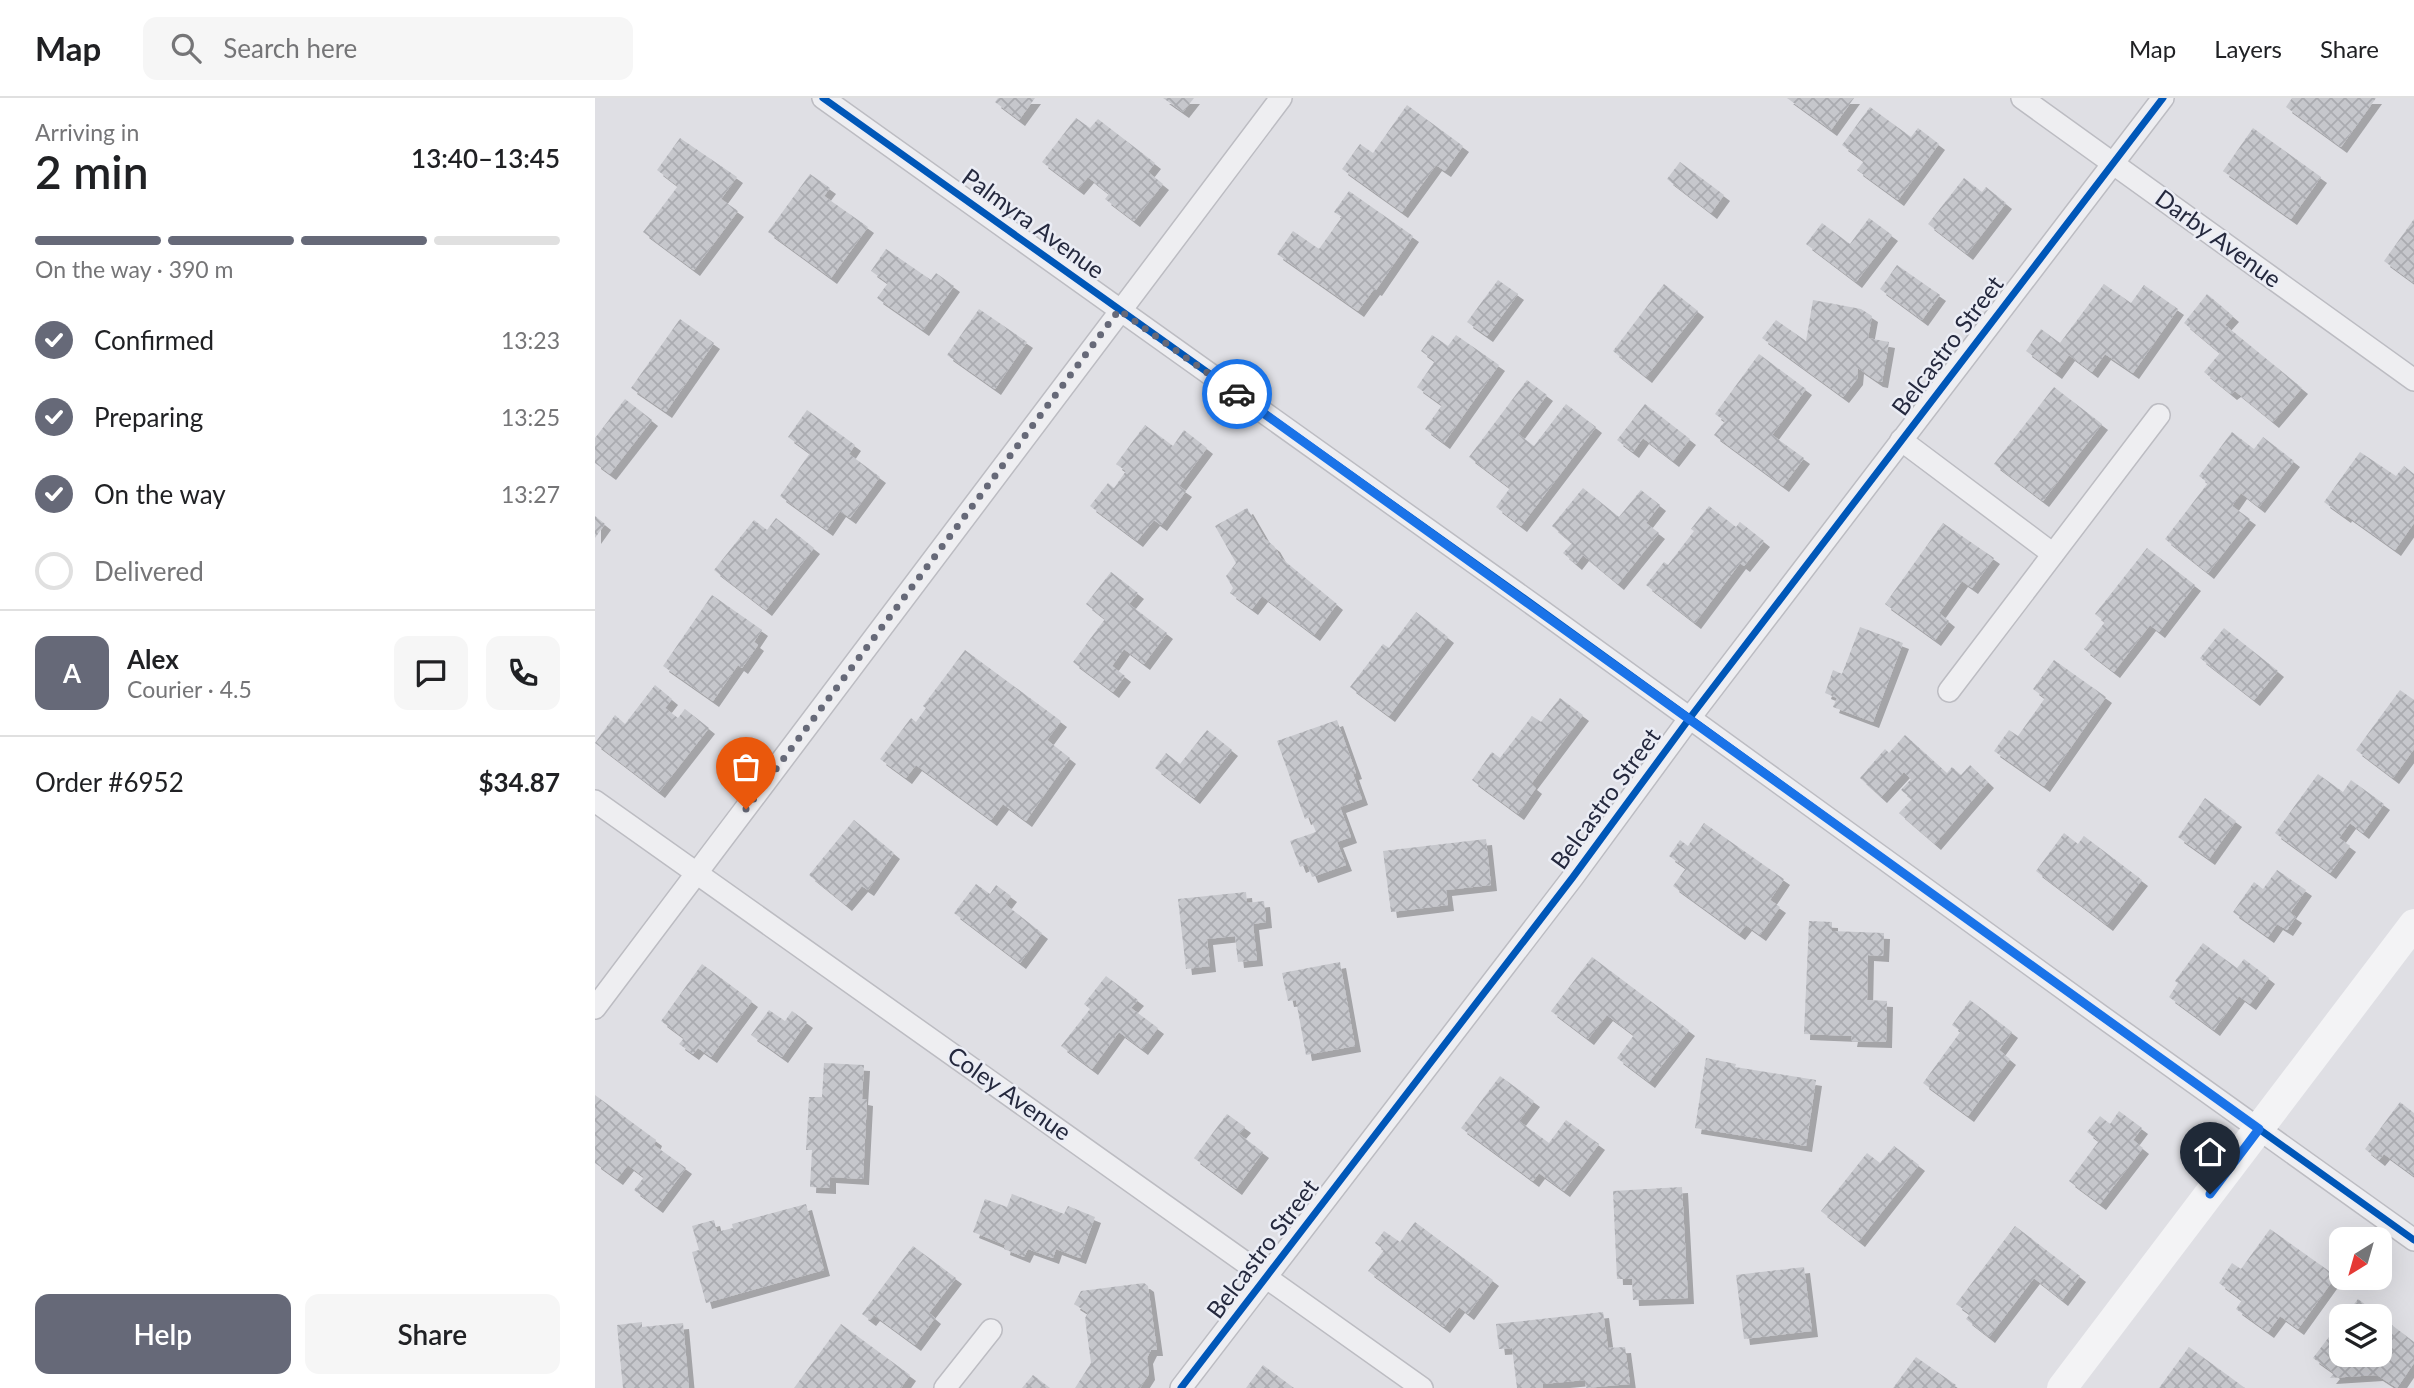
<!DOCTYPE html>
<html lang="en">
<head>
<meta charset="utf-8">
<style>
  body { margin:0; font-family:Lato,sans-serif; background:#f6f6f6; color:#202124; height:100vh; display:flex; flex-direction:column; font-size:26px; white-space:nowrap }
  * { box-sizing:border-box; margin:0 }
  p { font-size:23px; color:#757577 }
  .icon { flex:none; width:38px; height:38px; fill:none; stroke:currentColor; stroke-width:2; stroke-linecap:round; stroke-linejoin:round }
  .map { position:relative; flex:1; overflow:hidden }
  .side { display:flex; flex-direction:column; background:#fff; width:595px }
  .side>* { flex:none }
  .needle { width:46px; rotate:217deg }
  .buttons { position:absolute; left:1734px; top:1129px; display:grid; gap:14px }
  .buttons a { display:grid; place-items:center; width:63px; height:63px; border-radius:14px; background:#fff; box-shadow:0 7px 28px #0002; font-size:35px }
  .pin { position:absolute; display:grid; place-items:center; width:60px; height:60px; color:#fff; margin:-72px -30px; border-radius:50% 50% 50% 0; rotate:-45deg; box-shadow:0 0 7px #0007 }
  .pin .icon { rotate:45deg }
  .courier { position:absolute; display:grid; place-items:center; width:70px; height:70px; margin:-35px; border:5px solid #1a73e8; border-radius:50%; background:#fff; color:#222; box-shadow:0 2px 9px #0007 }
  .summary em { font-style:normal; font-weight:600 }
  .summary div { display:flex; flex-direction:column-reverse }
  .summary { display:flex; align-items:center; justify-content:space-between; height:119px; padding:0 35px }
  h1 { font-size:46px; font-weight:600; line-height:52px }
  .bar { display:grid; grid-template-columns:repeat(4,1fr); gap:10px 7px; align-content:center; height:84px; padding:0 35px }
  .bar i { height:9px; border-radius:5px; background:#e0e0e0 }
  .bar .current { background:#666978 }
  .bar p { grid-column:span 4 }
  .line { display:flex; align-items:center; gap:18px; padding:0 35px; border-top:2px solid #e0e0e0 }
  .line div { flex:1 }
  .round { display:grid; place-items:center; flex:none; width:74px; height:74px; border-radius:14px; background:#f6f6f6 }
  ol { padding:0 35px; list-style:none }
  li { display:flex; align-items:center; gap:21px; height:77px }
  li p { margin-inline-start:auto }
  li .icon { padding:7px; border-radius:50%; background:#666978; color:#fff; stroke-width:4 }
  li:last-child { color:#757577 }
  li i { width:38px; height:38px; border:4px solid #e0e0e0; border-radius:50% }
  .cta { display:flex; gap:14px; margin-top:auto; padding:14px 35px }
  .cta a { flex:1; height:80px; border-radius:14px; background:#666978; color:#fff; font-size:28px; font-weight:600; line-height:80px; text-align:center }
  .cta a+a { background:#f6f6f6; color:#202124 }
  header { display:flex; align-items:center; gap:42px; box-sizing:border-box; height:98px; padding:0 35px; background:#fff; border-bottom:2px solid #e0e0e0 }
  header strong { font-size:33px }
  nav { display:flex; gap:38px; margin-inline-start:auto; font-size:24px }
  .search { width:490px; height:63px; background:#f6f6f6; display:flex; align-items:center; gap:18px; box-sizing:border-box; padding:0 24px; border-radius:14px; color:#757577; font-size:26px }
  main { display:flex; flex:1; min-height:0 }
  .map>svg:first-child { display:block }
  .building { fill:url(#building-cross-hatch); filter:url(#shadow) }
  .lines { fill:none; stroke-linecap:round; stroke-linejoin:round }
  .street-casing { stroke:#bcbcc2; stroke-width:24 }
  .street { stroke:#eeeef1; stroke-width:21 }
  .secondary { stroke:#f3f3f5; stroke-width:30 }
  .cycleway-casing { stroke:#ebedf5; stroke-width:11 }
  .cycleway { stroke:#0057b8; stroke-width:7 }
  .done { stroke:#666978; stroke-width:7; stroke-dasharray:0 12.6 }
  .route { stroke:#1a73e8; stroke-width:9 }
  .labels { text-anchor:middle; stroke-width:5; stroke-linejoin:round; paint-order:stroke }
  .street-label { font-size:24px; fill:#25293e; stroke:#ebedf5 }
</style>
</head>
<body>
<header>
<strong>Map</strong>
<div class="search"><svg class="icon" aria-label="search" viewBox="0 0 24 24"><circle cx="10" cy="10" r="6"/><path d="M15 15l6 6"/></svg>Search here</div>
<nav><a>Map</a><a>Layers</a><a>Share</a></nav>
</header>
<main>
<section class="side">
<div class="summary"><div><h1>2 min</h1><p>Arriving in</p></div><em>13:40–13:45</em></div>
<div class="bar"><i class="current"></i><i class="current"></i><i class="current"></i><i></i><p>On the way · 390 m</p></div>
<ol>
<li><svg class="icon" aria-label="check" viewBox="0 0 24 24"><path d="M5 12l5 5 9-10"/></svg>Confirmed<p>13:23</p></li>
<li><svg class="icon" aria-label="check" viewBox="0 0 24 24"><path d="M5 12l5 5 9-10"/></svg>Preparing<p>13:25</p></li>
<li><svg class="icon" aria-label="check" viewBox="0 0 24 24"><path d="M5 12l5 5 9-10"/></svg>On the way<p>13:27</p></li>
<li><i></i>Delivered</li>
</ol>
<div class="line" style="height:126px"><b class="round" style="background:#666978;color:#fff">A</b><div><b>Alex</b><p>Courier · 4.5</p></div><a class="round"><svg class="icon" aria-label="chat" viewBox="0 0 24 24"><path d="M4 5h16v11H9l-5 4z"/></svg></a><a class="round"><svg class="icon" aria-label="phone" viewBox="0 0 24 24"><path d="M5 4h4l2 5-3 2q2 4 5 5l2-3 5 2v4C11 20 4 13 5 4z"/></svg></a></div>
<div class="line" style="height:91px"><div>Order #6952</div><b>$34.87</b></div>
<div class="cta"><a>Help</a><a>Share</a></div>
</section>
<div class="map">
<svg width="1819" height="1290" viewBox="0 0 1819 1290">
  <defs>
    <pattern id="building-cross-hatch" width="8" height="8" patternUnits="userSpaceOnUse" patternTransform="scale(1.75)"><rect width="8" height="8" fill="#c6c7cc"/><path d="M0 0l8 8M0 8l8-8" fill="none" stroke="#aaabb0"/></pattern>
    <filter id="shadow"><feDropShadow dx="6" dy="6" stdDeviation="0" flood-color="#0004"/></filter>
  </defs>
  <rect width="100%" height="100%" fill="#dfdfe4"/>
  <g class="building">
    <path d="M403,0H440L424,22L400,4Z"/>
    <path d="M568,0H599L588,14Z"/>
    <path d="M1192,0H1259L1236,32Z"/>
    <path d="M1697,0H1781L1746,49L1691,9Z"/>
    <path d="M812,7L868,48L850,73L841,67L807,114L747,71L765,46L778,55Z"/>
    <path d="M1275,9L1316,39L1323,30L1344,46L1303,102L1262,72L1269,63L1247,47Z"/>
    <path d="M481,20L495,30L503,21L560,65L553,74L568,86L539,123L510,101L514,96L493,79L483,91L447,64Z"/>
    <path d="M1658,30L1726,79L1696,121L1628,73Z"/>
    <path d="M85,40L142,79L126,101L143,113L99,172L48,134L83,88L62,72Z"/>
    <path d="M1085,64L1129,97L1116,115L1072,81Z"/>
    <path d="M215,76L235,90L229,98L273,129L236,180L173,134Z"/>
    <path d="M1369,80L1387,94L1391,89L1411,105L1372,156L1333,126Z"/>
    <path d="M754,93L818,138L781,192L779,191L763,213L682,156L698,133L724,151L747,119L739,114Z"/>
    <path d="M1274,120L1297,137L1261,184L1211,146L1227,125L1255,146Z"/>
    <path d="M1819,121V185L1789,163Z"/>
    <path d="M291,151L336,182L341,175L359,188L328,232L282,200L293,185L276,173Z"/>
    <path d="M1302,167L1345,197L1327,222L1285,191Z"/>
    <path d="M903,182L923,196L892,238L872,224Z"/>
    <path d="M1069,186L1103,213L1051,279L1018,253Z"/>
    <path d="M1509,186L1536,205L1549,187L1583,211L1538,275L1510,256L1497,274L1474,257L1461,275L1431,253L1446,231L1465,245Z"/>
    <path d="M1612,196L1638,218L1630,227L1707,290L1678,324L1640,293L1636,296L1609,274L1625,255L1589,225Z"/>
    <path d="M1218,202L1266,211L1277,218L1273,240L1294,244L1287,284L1282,283L1263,270L1262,281L1248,299L1167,240L1181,222L1211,243Z"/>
    <path d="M384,211L432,244L400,291L352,257Z"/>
    <path d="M85,221L119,245L71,314L36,290Z"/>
    <path d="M837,237L853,248L861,237L904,267L849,345L830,331L847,307L822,289L840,263L826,253Z"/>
    <path d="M1164,256L1211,291L1177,337L1209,360L1188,388L1119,337L1130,323L1120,316Z"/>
    <path d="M932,282L952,297L923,336L939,348L971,306L1001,329L926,428L901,409L915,390L874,359Z"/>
    <path d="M1459,289L1507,326L1448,403L1399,366Z"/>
    <path d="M30,301L57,322L15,376L0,365V340Z"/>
    <path d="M1050,306L1095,341L1078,363L1048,340L1038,354L1022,342Z"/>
    <path d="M212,312L260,347L254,356L285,379L255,420L245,413L232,432L185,398L215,355L193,339Z"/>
    <path d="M550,327L578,348L589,332L612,350L584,388L591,393L566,427L559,422L542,443L495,408L513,385L519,390L531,373L521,366Z"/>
    <path d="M1637,334L1659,351L1668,339L1699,363L1664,409L1646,395L1637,408L1655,421L1613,475L1570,441L1613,385L1604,378Z"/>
    <path d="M1765,354L1801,378L1809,368L1819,376V425L1800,452L1751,417L1750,419L1729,404Z"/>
    <path d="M988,390L1024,419L1046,392L1065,407L1051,425L1064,435L1023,486L988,457L981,466L968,455L977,445L957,428Z"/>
    <path d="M1114,408L1141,429L1145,424L1169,443L1149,468L1145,465L1100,525L1051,487L1069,464L1073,467L1099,433L1096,431Z"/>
    <path d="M652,410L670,441L679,448L686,460L742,506L719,537L667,498L657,511L635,495L638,490L631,478L641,465L620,428Z"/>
    <path d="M0,418L10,426L0,440Z"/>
    <path d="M181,420L219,450L171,512L119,472L159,422L172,432Z"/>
    <path d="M1348,425L1399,460L1377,490L1367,483L1344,515L1354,523L1340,542L1290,506Z"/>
    <path d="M1552,450L1600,487L1564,534L1555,527L1519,574L1489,551L1510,524L1500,516Z"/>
    <path d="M516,474L543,495L534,506L572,535L549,566L529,551L517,568L530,578L518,594L478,564L510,521L491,506Z"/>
    <path d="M117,497L167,532L159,544L163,547L147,570L143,567L118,603L68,568Z"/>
    <path d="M821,514L853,539L794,618L755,589L788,546L794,550Z"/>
    <path d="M1265,529L1308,545L1278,624L1238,609L1242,600L1230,595L1238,572L1247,576Z"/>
    <path d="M1629,530L1683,573L1659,602L1605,560Z"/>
    <path d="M370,552L466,623L452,642L475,660L431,723L408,706L396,722L321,667L311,680L285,661L316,620L321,624L331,610L328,608Z"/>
    <path d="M1459,562L1511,599L1449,688L1399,653L1414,632L1423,638L1450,600L1438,591Z"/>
    <path d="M60,587L77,601L70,610L83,620L90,611L114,630L64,694L0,645L20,617L30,626Z"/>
    <path d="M1805,592L1819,602V651L1798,680L1761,652Z"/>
    <path d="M965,600L988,617L936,686L941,690L923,716L877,682L897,654L905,660L937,618L946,624Z"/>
    <path d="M742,622L761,675L758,676L767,701L745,709L756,739L742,744L751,767L717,779L712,766L705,769L695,743L721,734L715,719L710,721L682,643Z"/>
    <path d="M612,632L637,652L599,700L560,670L571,655L585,666Z"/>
    <path d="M1310,637L1352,675L1357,669L1366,677L1375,667L1393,684L1340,746L1304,715L1317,701L1306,692L1316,681L1309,674L1286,699L1265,680L1290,651L1294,655Z"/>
    <path d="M1723,676L1748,694L1756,682L1789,706L1768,735L1755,725L1744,740L1755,748L1735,775L1680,735Z"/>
    <path d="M1610,700L1641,723L1614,761L1583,739Z"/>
    <path d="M259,722L299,755L273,792L267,788L251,807L214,777Z"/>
    <path d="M1109,725L1189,781L1175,802L1185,809L1165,837L1151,827L1144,836L1078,788L1091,770L1074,758L1085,742L1093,748Z"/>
    <path d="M1469,735L1483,746L1489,738L1547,782L1512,827L1441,773Z"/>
    <path d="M891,741L896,787L851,792L853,807L796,814L788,753Z"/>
    <path d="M1682,772L1711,792L1695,815L1701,819L1692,832L1682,826L1673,839L1638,814L1659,784L1668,791Z"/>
    <path d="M381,786L395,796L401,787L416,798L410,806L447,835L425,865L359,815Z"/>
    <path d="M651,794L652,805L669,803L671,824L658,826L662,862L643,864L640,838L612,841L615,868L591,871L583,801Z"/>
    <path d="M1214,823L1237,824V833L1289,835L1288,858L1273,857L1272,902L1292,903L1291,944L1256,943L1257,938L1209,936Z"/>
    <path d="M1608,845L1642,870L1649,861L1674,880L1655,906L1644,898L1619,932L1574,899L1583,885L1580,883Z"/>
    <path d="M997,859L1094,932L1054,984L1022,960L1039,937L1012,917L993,941L956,913Z"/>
    <path d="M745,864L760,948L711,957L701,902L693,903L687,875Z"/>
    <path d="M107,866L157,903L116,959L103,950L98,956L84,946L89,940L66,923Z"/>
    <path d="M511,878L543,902L536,910L563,930L547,951L524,934L497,971L466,948L495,911L489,906Z"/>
    <path d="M1375,902L1417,934L1404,952L1415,961L1373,1018L1328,985L1366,933L1357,927Z"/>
    <path d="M174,912L190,923L197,913L212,924L187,959L156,937Z"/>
    <path d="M1111,960L1141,966L1140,969L1221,982L1211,1048L1100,1030Z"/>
    <path d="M229,965L269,967L267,1001L272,1002L268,1081L235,1079V1090L215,1089L217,1052H211L214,999H227Z"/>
    <path d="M905,978L939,1003L924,1023L954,1045L971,1022L1004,1046L969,1093L944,1075L938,1083L866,1030Z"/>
    <path d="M0,997L61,1042L59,1047L91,1070L62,1109L39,1092L49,1079L33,1067L22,1081L0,1065Z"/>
    <path d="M1805,1004L1819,1015V1078L1789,1056L1784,1062L1770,1051Z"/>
    <path d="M1524,1013L1547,1030L1538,1042L1548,1050L1505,1106L1474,1083L1504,1043L1492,1034L1505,1018L1515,1026Z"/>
    <path d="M632,1016L650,1029L644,1036L668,1054L641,1091L599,1060Z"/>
    <path d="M1299,1048L1324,1067L1264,1143L1226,1113L1272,1055L1285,1065Z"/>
    <path d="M1087,1089L1093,1200L1038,1202L1037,1181H1022L1018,1093Z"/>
    <path d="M417,1096L469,1116L473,1108L500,1119L485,1160L461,1151L458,1160L433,1151L429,1159L409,1151L410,1147L378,1134L390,1101L412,1109Z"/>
    <path d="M211,1106L229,1172L111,1205L97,1154L104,1152L97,1128L119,1122L122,1134L138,1130L137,1126Z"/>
    <path d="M820,1124L898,1182L873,1216L864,1209L849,1229L773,1173L789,1152L780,1145L789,1133L805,1144Z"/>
    <path d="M1420,1128L1485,1178L1467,1202L1439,1180L1394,1239L1371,1221L1375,1216L1361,1206Z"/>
    <path d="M1675,1131L1741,1178L1703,1231L1685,1218L1673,1234L1641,1211L1647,1202L1624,1185L1637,1165L1646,1171Z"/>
    <path d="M318,1148L361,1180L334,1215L340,1220L320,1247L279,1217L275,1222L267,1216Z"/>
    <path d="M1209,1169L1217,1233L1149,1241L1141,1177Z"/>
    <path d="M549,1185L553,1188L562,1252H556L552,1260L554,1276L545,1290H480L496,1265L490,1220L493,1215L479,1206L486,1193Z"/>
    <path d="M1763,1201L1819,1244V1265L1802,1290L1782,1277L1735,1280L1739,1275L1718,1260L1746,1223V1256H1785V1218H1750Z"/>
    <path d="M1008,1214L1013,1250L1030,1249L1035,1286L991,1290L990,1282L948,1286V1290H922L917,1250L904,1251L901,1226Z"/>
    <path d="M47,1224V1229L88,1225L94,1290H28L22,1227Z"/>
    <path d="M246,1226L315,1277L306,1290H199Z"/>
    <path d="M1594,1249L1650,1290H1564Z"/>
    <path d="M1321,1259L1361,1287L1359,1290H1298Z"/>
    <path d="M668,1267L699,1290H651Z"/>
    <path d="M438,1277L455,1290H427Z"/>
  </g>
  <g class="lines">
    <defs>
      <g id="street">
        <path d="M228,0L947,513L1506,918L1819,1142"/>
        <path d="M1427,0L1819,282"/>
        <path d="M1306,342L1458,456"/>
        <path d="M1354,593L1564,317"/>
        <path d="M0,703L827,1290"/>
        <path d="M0,910L686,0"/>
        <path d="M350,1290L396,1232"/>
        <path d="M586,1290L978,779L1094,621L1568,0"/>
      </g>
    </defs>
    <use href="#street" class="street-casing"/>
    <use href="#street" class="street"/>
    <path class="secondary" d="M1467,1290L1819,826"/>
    <defs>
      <g id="cycleway">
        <path d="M228,0L947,513L1506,918L1819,1142"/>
        <path d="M586,1290L978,779L1094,621L1568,0"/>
      </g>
    </defs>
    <use href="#cycleway" class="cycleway-casing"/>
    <use href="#cycleway" class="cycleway"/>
  </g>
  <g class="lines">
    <path class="done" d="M151,711L524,212L642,296"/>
    <path class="route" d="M642,296L1664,1031L1615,1096"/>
  </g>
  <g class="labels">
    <g class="street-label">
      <text transform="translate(438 126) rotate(36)" y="8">Palmyra Avenue</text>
      <text transform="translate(1623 141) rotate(36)" y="8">Darby Avenue</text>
      <text transform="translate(1353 248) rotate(-53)" y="8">Belcastro Street</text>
      <text transform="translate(1011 701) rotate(-54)" y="8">Belcastro Street</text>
      <text transform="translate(414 996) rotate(35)" y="8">Coley Avenue</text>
      <text transform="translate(668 1151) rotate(-53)" y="8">Belcastro Street</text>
    </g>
  </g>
</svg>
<div class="buttons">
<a><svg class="needle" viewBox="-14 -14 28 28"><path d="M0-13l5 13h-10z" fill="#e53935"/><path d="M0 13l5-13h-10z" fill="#757577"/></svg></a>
<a><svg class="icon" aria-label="layers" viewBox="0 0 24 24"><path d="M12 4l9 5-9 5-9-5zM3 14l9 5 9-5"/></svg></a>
</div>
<div class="pin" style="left:151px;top:711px;background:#ea580c"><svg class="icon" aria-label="bag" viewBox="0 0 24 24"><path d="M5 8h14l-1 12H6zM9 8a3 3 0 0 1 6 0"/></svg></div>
<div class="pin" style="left:1615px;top:1096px;background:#1f2937"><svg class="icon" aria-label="home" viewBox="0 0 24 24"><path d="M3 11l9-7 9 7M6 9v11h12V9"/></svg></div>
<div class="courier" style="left:642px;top:296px"><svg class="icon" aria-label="car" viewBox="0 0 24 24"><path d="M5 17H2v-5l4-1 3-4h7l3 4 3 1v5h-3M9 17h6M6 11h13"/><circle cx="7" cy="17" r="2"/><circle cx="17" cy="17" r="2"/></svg></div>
</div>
</main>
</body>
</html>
